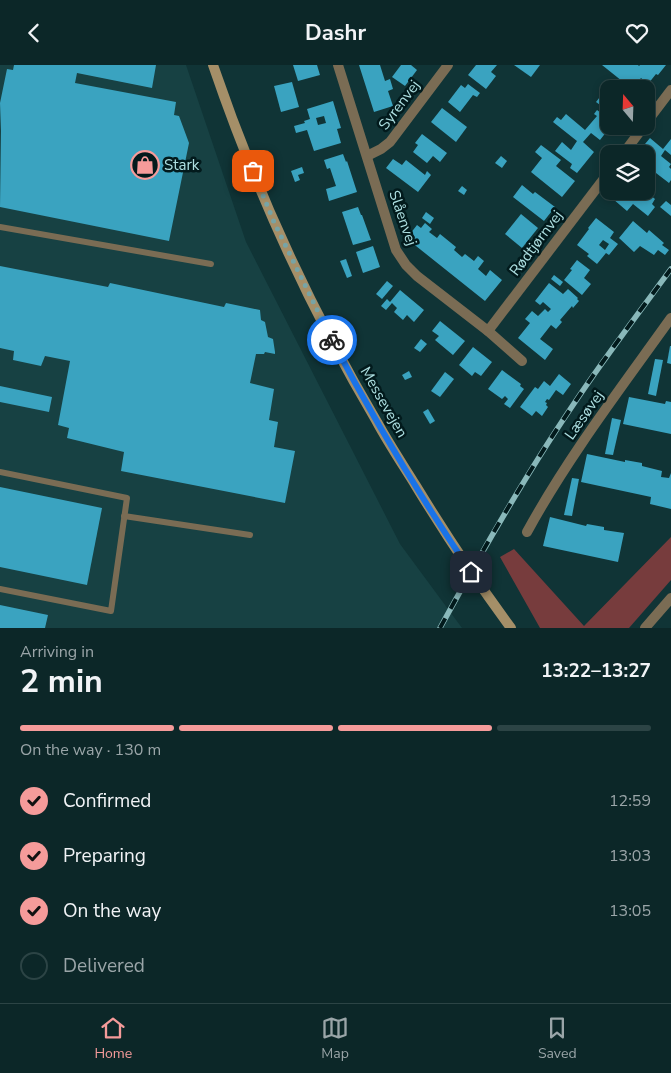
<!DOCTYPE html>
<html lang="en">
<head>
<meta charset="utf-8">
<style>
  body { margin:0; font-family:"Nunito Sans",sans-serif; background:#152f30; color:#f1f3f6; height:100vh; display:flex; flex-direction:column; font-size:19px; white-space:nowrap }
  * { box-sizing:border-box; margin:0 }
  p { font-size:16px; color:#9aa5a8 }
  .icon { flex:none; width:28px; height:28px; fill:none; stroke:currentColor; stroke-width:2; stroke-linecap:round; stroke-linejoin:round }
  .map { position:relative; height:563px; overflow:hidden }
  .drawer { display:flex; flex-direction:column; background:#0c2728; flex:1 }
  .drawer>* { flex:none }
  .needle { width:32px; rotate:341deg }
  .fabs { position:absolute; left:600px; top:15px; display:grid; gap:10px }
  .fabs a { display:grid; place-items:center; width:55px; height:55px; border-radius:10px; background:#0c2728; box-shadow:0 2px 8px #0003,0 0 0 1px #2c4445; font-size:25px }
  .pin { position:absolute; display:grid; place-items:center; width:42px; height:42px; color:#fff; margin:-21px; border-radius:10px; box-shadow:0 2px 8px #0006 }
  .courier { position:absolute; display:grid; place-items:center; width:50px; height:50px; margin:-25px; border:4px solid #1a73e8; border-radius:50%; background:#fff; color:#222; box-shadow:0 1px 6px #0007 }
  .summary em { font-style:normal; font-weight:700 }
  .summary div { display:flex; flex-direction:column-reverse }
  .summary { display:flex; align-items:center; justify-content:space-between; height:85px; padding:0 20px }
  h1 { font-size:32px; font-weight:700; line-height:38px }
  .bar { display:grid; grid-template-columns:repeat(4,1fr); gap:8px 5px; align-content:center; height:60px; padding:0 20px }
  .bar i { height:6px; border-radius:4px; background:#2c4445 }
  .bar .selected { background:#f59b9a }
  .bar p { grid-column:span 4 }
  ol { padding:0 20px; list-style:none }
  li { display:flex; align-items:center; gap:15px; height:55px }
  li p { margin-inline-start:auto }
  li .icon { padding:5px; border-radius:50%; background:#f59b9a; color:#111; stroke-width:4 }
  li:last-child { color:#9aa5a8 }
  li i { width:28px; height:28px; border:2px solid #2c4445; border-radius:50% }
  header { display:flex; justify-content:space-between; align-items:center; height:65px; padding:0 20px; background:#0c2728; font-size:22px; font-weight:700 }
  .tabs { display:flex; justify-content:space-around; align-items:center; height:70px; border-top:1px solid #2c4445; background:#0c2728; font-size:14px; color:#9aa5a8 }
  .tabs a { display:grid; justify-items:center; gap:2px }
  .tabs .selected { color:#f59b9a }
  .map>svg:first-child { display:block }
  .built { fill:#174143 }
  .green { fill:#773c3d }
  .building { fill:#3aa3c0; fill-rule:evenodd }
  .lines { fill:none; stroke-linecap:round; stroke-linejoin:round }
  .service { stroke:#7a6c54; stroke-width:6 }
  .minor { stroke:#7a6c54; stroke-width:10 }
  .secondary { stroke:#a58f68; stroke-width:10 }
  .rail-casing { stroke:#89b8ba; stroke-width:5.5 }
  .rail { stroke:#021a1c; stroke-width:4; stroke-dasharray:11; stroke-linecap:butt }
  .done { stroke:#77a4a6; stroke-width:5; stroke-dasharray:0 9 }
  .route { stroke:#1a73e8; stroke-width:6 }
  .labels { text-anchor:middle; stroke-width:5; stroke-linejoin:round; paint-order:stroke }
  .street-label { font-size:15px; fill:#aee0e2; stroke:#021a1c }
  .poi-label { font-size:15px; fill:#aee0e2; stroke:#021a1c; text-anchor:start }
</style>
</head>
<body>
<header><svg class="icon" aria-label="back" viewBox="0 0 24 24"><path d="M15 5l-7 7 7 7"/></svg>Dashr<svg class="icon" aria-label="heart" viewBox="0 0 24 24"><path d="M12 20l-8-8c-3-5 5-10 8-4 3-6 11-1 8 4z"/></svg></header>
<div class="map">
<svg width="671" height="563" viewBox="0 0 671 563">
  <rect width="100%" height="100%" fill="#103436"/>
  <path class="built" d="M0,0H186L246,177L400,479L462,563H0Z"/>
  <path class="green" d="M671,472V515L629,563H540L500,492L514,484L584,561Z"/>
  <g class="building">
    <path d="M14,0H156L152,23L77,8L75,18L176,37L174,50L179,51L189,78L169,176L0,142L1,66L0,38L7,4L13,5Z"/>
    <path d="M293,0H317L320,10L298,16Z"/>
    <path d="M359,0H380L385,16L390,14L393,24L388,26L393,41L374,47Z"/>
    <path d="M401,0H411L417,5L405,21L392,12Z"/>
    <path d="M476,0H497L491,7L496,11L486,24L468,10Z"/>
    <path d="M514,0H540L531,12Z"/>
    <path d="M602,0H638L639,1L640,0H666L658,10L656,9L648,19L641,13L632,24Z"/>
    <path d="M292,17L299,42L281,47L274,21Z"/>
    <path d="M468,19L480,28L477,32L473,30L460,47L448,37L461,20L465,23Z"/>
    <path d="M606,24L609,26V50L605,47L607,45L596,37Z"/>
    <path d="M333,36L341,63L337,64L341,78L314,86L307,65L296,68L294,61L305,58L304,56L310,54L307,44ZM324,51L326,58L318,60L316,53Z"/>
    <path d="M442,43L467,62L456,77L431,57Z"/>
    <path d="M597,45L609,54V61H624L619,68L611,61L600,75L591,68L583,77L594,87L577,108L570,103L572,99L555,86L562,77L571,85L577,76L553,57L557,52L561,55L566,49L585,65L597,51L594,49Z"/>
    <path d="M422,69L447,88L440,97L433,91L427,98L413,87L418,80L415,78Z"/>
    <path d="M650,73L663,84L671,74V90L665,85L661,91L671,99L669,102L671,104V115L669,118L656,108L649,116L646,114V91L652,84L645,79Z"/>
    <path d="M541,80L561,95L556,101L575,116L562,132L531,107L542,93L535,87Z"/>
    <path d="M343,89L346,97L347,96L357,127L329,136L326,124L336,121L330,103L327,104L324,95Z"/>
    <path d="M501,91L507,96L502,103L495,98Z"/>
    <path d="M393,94L402,100L406,95L425,110L427,106L431,110L418,127L386,103Z"/>
    <path d="M302,102L304,108L298,110L300,115L295,117L291,106Z"/>
    <path d="M522,120L533,129L535,127L555,142L544,156L513,132Z"/>
    <path d="M462,121L467,125L464,130L458,126Z"/>
    <path d="M619,126H645L655,134L652,139L655,142L648,151L633,139L627,146L613,134Z"/>
    <path d="M666,136L671,140V151L660,142Z"/>
    <path d="M358,142L361,150H362L371,175L353,180L342,147Z"/>
    <path d="M426,147L434,153L430,159L422,153Z"/>
    <path d="M521,149L538,163L522,183L505,169Z"/>
    <path d="M596,153L614,167L610,173L618,179L609,190L606,188L597,199L587,191L589,189L577,180L589,164L588,163ZM603,175L609,179L605,185L599,180Z"/>
    <path d="M633,156L647,168L649,165L664,178L662,180L669,185L665,190L658,185L654,190L640,181L634,187L619,173Z"/>
    <path d="M425,158L432,164L429,167L437,173L440,169L456,182L454,185L462,192L465,189L474,196L478,191L484,196L478,204L486,211L490,205L502,215L485,236L411,177L415,172L410,169L417,160L421,163Z"/>
    <path d="M373,181L380,202L363,208L356,187Z"/>
    <path d="M346,194L352,211L347,213L340,196Z"/>
    <path d="M577,195L590,205L584,213L591,219L582,230L564,215L572,205L570,204Z"/>
    <path d="M0,201L108,222L110,218L224,242L226,238L260,245L261,255L265,257L268,272L273,274L275,287V289L265,287L264,289H256L250,318L274,324L269,355L278,357L274,382L295,386L285,438L121,406L124,387L67,373L69,363L58,360L70,296L45,291L41,301L13,295L14,286L0,283Z"/>
    <path d="M554,210L563,217L560,221L551,214Z"/>
    <path d="M387,216L393,221L382,234L376,229Z"/>
    <path d="M549,218L563,229L568,224L578,233L577,234L579,236L573,243L572,241L560,255L562,257L556,264L551,260L540,274L553,284L545,295L518,273L530,258L525,254L532,246L538,251L545,244L548,247L551,244L543,237L540,240L535,236Z"/>
    <path d="M400,225L424,245L414,257L407,250L403,255L394,247L397,243L392,238L386,245L381,241L387,234L390,237Z"/>
    <path d="M440,256L465,276L453,290L435,275L439,271L432,266Z"/>
    <path d="M421,274L427,279L420,287L414,283Z"/>
    <path d="M670,281H671V299L667,298Z"/>
    <path d="M473,282L492,297L481,311L475,307L472,311L459,300Z"/>
    <path d="M655,294L663,295L656,331L648,329Z"/>
    <path d="M502,305L521,319L520,321L524,324L510,343L504,339L508,334L505,331L502,334L488,324Z"/>
    <path d="M409,306L412,312L405,315L402,310Z"/>
    <path d="M445,307L454,314L440,332L431,326Z"/>
    <path d="M559,309L571,319L563,330L556,325L549,335L547,334L545,337L547,338L546,340L548,342L542,351L536,346L532,351L520,342L535,322L538,324L544,316L550,321Z"/>
    <path d="M0,321L52,332L49,347L0,337Z"/>
    <path d="M629,332L665,339L666,336L671,337V369L623,359Z"/>
    <path d="M428,344L435,356L430,359L423,347Z"/>
    <path d="M612,353L621,355L613,390L605,389Z"/>
    <path d="M587,389L625,397V395L642,398V401L662,406L661,412L669,413L671,408V444L650,439L651,432L581,417Z"/>
    <path d="M572,413L579,414L572,451L564,450Z"/>
    <path d="M0,422L102,443L87,520L0,502Z"/>
    <path d="M550,452L586,461L587,459L604,462V465L624,468L618,497L543,481Z"/>
    <path d="M0,540L48,550L45,563H0Z"/>
  </g>
  <g class="lines">
    <g class="service">
      <path d="M0,162L211,199"/>
      <path d="M0,407L127,433L111,546L0,524"/>
      <path d="M124,451L250,470"/>
    </g>
    <g class="minor">
      <path d="M338,0L396,185L406,200L417,211L488,266L522,296"/>
      <path d="M646,58L671,25"/>
      <path d="M623,89L644,61"/>
      <path d="M367,91L381,84L390,77L448,0"/>
      <path d="M488,266L609,107"/>
      <path d="M527,467C568,392 621,323 671,253"/>
      <path d="M645,563L671,533"/>
    </g>
    <path class="secondary" d="M213,0C255,123 311,245 377,357C389,379 403,400 416,421C446,470 477,517 511,563"/>
    <defs>
      <path id="rail" d="M440,563C481,488 523,414 571,343C602,296 637,250 671,204"/>
    </defs>
    <use href="#rail" class="rail-casing"/>
    <use href="#rail" class="rail"/>
  </g>
  <g class="lines">
    <path class="done" d="M253,106L274,157L332,275"/>
    <path class="route" d="M332,275C374,355 421,433 471,507"/>
  </g>
  <defs>
    <symbol id="shop-ring" viewBox="-11 -11 22 22"><circle r="9.5" fill="#021a1c" stroke="#f59b9a" stroke-width="1.5"/><path d="M-5-2.5h2.3a2.7 3.5 0 0 1 5.4 0H5L5.5 6h-11ZM-1.5-2.5h3a1.5 2.3 0 0 0-3 0Z" fill="#f59b9a"/></symbol>
  </defs>
  <g fill-rule="evenodd">
    <use href="#shop-ring" x="129" y="84" width="32" height="32"/>
  </g>
  <g class="labels">
    <g class="street-label">
      <text transform="translate(399 40) rotate(-53)" y="5">Syrenvej</text>
      <text transform="translate(403 153) rotate(71)" y="5">Slåenvej</text>
      <text transform="translate(536 178) rotate(-53)" y="5">Rødtjørnvej</text>
      <text transform="translate(384 337) rotate(60)" y="5">Messevejen</text>
      <text transform="translate(584 350) rotate(-55)" y="5">Læsøvej</text>
    </g>
    <g class="poi-label">
      <text x="164" y="105">Stark</text>
    </g>
  </g>
</svg>
<div class="fabs">
<a><svg class="needle" viewBox="-14 -14 28 28"><path d="M0-13l5 13h-10z" fill="#e53935"/><path d="M0 13l5-13h-10z" fill="#9aa5a8"/></svg></a>
<a><svg class="icon" aria-label="layers" viewBox="0 0 24 24"><path d="M12 4l9 5-9 5-9-5zM3 14l9 5 9-5"/></svg></a>
</div>
<div class="pin" style="left:253px;top:106px;background:#ea580c"><svg class="icon" aria-label="bag" viewBox="0 0 24 24"><path d="M5 8h14l-1 12H6zM9 8a3 3 0 0 1 6 0"/></svg></div>
<div class="pin" style="left:471px;top:507px;background:#1f2937"><svg class="icon" aria-label="home" viewBox="0 0 24 24"><path d="M3 11l9-7 9 7M6 9v11h12V9"/></svg></div>
<div class="courier" style="left:332px;top:275px"><svg class="icon" aria-label="bike" viewBox="0 0 24 24"><circle cx="6" cy="16" r="4"/><circle cx="18" cy="16" r="4"/><path d="M6 16l4-8h5l3 8M10 8l3 8H6M13 5h3"/></svg></div>
</div>
<section class="drawer">
<div class="summary"><div><h1>2 min</h1><p>Arriving in</p></div><em>13:22–13:27</em></div>
<div class="bar"><i class="selected"></i><i class="selected"></i><i class="selected"></i><i></i><p>On the way · 130 m</p></div>
<ol>
<li><svg class="icon" aria-label="check" viewBox="0 0 24 24"><path d="M5 12l5 5 9-10"/></svg>Confirmed<p>12:59</p></li>
<li><svg class="icon" aria-label="check" viewBox="0 0 24 24"><path d="M5 12l5 5 9-10"/></svg>Preparing<p>13:03</p></li>
<li><svg class="icon" aria-label="check" viewBox="0 0 24 24"><path d="M5 12l5 5 9-10"/></svg>On the way<p>13:05</p></li>
<li><i></i>Delivered</li>
</ol>
</section>
<nav class="tabs">
<a class="selected"><svg class="icon" aria-label="home" viewBox="0 0 24 24"><path d="M3 11l9-7 9 7M6 9v11h12V9"/></svg>Home</a>
<a><svg class="icon" aria-label="map" viewBox="0 0 24 24"><path d="M3 6l6-2 6 2 6-2v14l-6 2-6-2-6 2zM9 4v14M15 6v14"/></svg>Map</a>
<a><svg class="icon" aria-label="saved" viewBox="0 0 24 24"><path d="M7 4h10v16l-5-4-5 4z"/></svg>Saved</a>
</nav>
</body>
</html>
